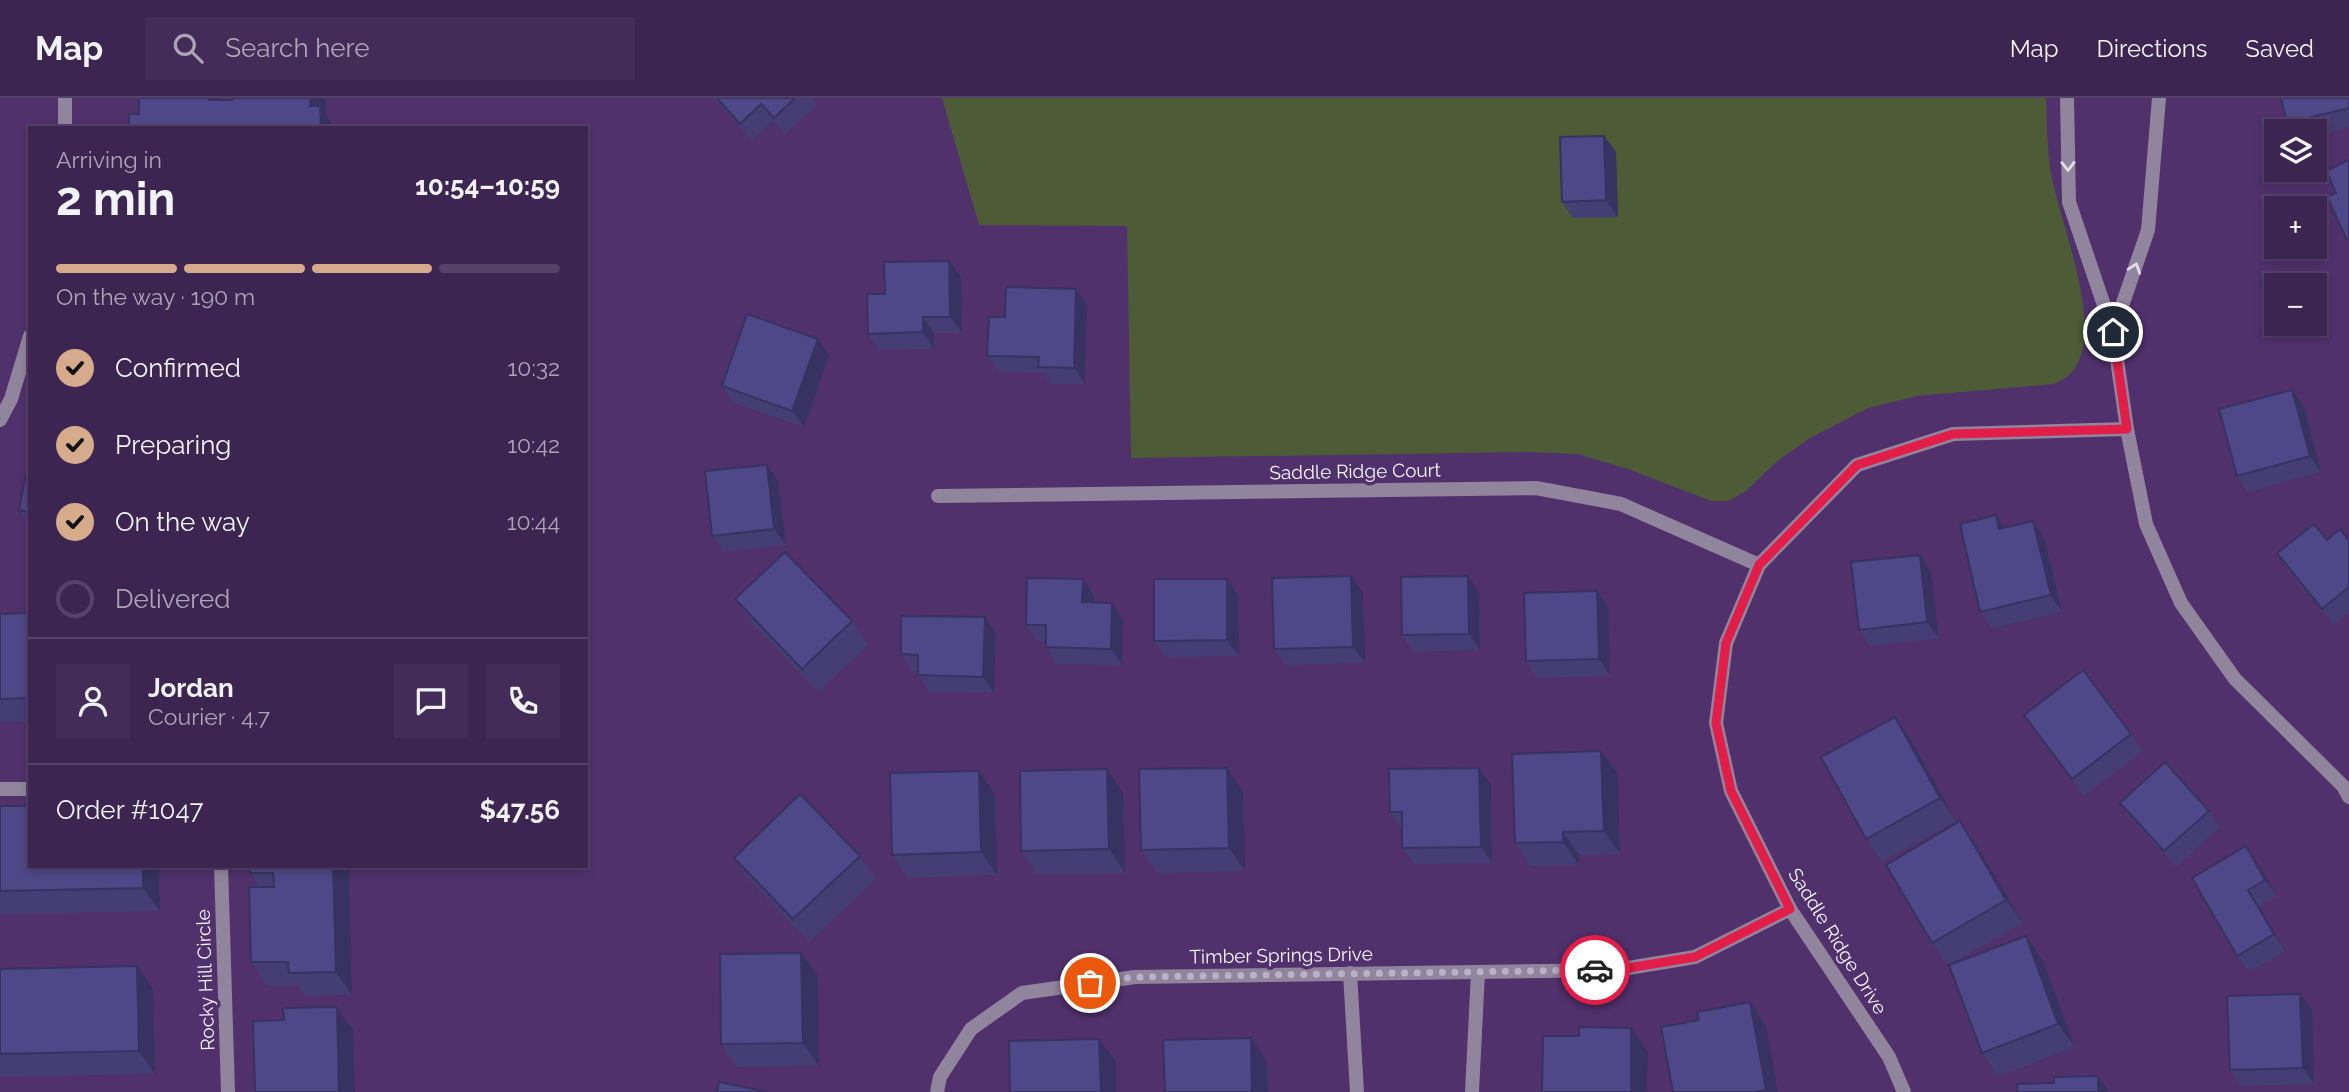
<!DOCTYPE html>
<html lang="en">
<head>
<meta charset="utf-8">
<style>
  body { margin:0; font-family:Raleway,sans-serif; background:#432d58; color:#f1f3f6; height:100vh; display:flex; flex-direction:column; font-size:26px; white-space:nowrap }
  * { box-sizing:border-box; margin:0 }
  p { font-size:23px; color:#aca5b7 }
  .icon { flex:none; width:38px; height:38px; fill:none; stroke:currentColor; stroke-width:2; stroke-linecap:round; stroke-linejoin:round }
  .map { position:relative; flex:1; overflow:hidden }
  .side { position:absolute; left:28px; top:28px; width:560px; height:742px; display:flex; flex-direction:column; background:#3c2551; border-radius:0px; box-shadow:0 4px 10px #0003,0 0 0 2px #554268 }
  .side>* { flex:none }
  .tools { position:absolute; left:2264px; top:21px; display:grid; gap:14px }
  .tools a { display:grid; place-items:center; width:63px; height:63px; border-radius:0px; background:#3c2551; box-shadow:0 4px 10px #0003,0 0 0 2px #554268; font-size:35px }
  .pin { position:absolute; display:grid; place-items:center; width:60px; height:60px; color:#fff; margin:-30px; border:4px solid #fff; border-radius:50%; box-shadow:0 2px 7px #0007 }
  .courier { position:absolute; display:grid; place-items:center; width:70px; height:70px; margin:-35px; border:5px solid #e11d48; border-radius:50%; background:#fff; color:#222; box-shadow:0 2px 9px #0007 }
  .overview em { font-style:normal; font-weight:700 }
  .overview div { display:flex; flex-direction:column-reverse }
  .overview { display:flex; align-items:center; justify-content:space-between; height:119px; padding:0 28px }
  h1 { font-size:46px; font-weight:700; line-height:52px }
  .bar { display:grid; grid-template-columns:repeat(4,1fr); gap:10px 7px; align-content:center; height:84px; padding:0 28px }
  .bar i { height:9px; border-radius:5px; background:#554268 }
  .bar .active { background:#d6ab8b }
  .bar p { grid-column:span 4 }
  .line { display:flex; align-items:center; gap:18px; padding:0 28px; border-top:2px solid #554268 }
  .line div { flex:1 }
  .round { display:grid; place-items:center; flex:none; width:74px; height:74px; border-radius:0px; background:#432d58 }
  ol { padding:0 28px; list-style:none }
  li { display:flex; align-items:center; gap:21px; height:77px }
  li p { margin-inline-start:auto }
  li .icon { padding:7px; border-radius:50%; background:#d6ab8b; color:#111; stroke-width:4 }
  li:last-child { color:#aca5b7 }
  li i { width:38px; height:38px; border:4px solid #554268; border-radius:50% }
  header { display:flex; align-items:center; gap:42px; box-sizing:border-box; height:98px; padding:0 35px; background:#3c2551; border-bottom:2px solid #554268 }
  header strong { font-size:33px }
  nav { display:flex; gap:38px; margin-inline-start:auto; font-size:24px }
  .search { width:490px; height:63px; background:#432d58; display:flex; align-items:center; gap:18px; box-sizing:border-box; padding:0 24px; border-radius:0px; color:#aca5b7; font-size:26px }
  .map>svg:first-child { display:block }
  .green { fill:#4d5b37 }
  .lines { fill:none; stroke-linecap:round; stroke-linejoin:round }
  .street { stroke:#91859e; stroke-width:14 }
  .wall { fill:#443e75 }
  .shaded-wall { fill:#37325f }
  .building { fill:#4f4888; stroke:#37325f; stroke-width:2 }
  .oneway { stroke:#e2dde8 }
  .done { stroke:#bcafc8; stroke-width:7; stroke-dasharray:0 12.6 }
  .route { stroke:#e11d48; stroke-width:9 }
  .labels { text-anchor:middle; stroke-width:7; stroke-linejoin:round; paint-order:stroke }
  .street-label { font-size:19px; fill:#f6f3fa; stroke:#50316c }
</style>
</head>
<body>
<header>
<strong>Map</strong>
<div class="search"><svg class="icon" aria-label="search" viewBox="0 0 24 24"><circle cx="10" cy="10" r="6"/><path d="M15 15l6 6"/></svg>Search here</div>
<nav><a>Map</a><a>Directions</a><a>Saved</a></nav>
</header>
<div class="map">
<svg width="2349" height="994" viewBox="0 0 2349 994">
  <rect width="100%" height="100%" fill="#50316c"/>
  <path class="green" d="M942,0H2046C2047,25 2047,51 2051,75C2059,122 2107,234 2072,274C2068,279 2060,283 2054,286L1917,298L1868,310L1810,340L1775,365L1746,393L1728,403H1711L1628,371L1577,356L1527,354L1131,360L1127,128L979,127Z"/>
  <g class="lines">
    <g class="street">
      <path d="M65,0V30"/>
      <path d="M2067,0L2069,104L2113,234L2127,331L2146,426L2181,505L2235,581L2343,688L2349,699"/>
      <path d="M2113,234L2148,132L2159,0"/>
      <path d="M0,322L11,301L30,238"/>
      <path d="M938,398L1536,390L1621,406L1759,467"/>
      <path d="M0,691H30"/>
      <path d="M221,768L228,994"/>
      <path d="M1350,875L1357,994"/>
      <path d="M937,994L940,979L971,931L1022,895L1135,879L1616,872L1695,859L1790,811"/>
      <path d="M1472,994L1478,874"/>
      <path d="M1904,994L1889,959L1790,811L1731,693L1716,625L1726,545L1759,467L1857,367L1953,336L2127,331"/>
    </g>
  </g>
  <g class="wall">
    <path d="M713,0H812L817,7L785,36L773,23L752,42Z"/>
    <path d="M2349,0V29L2315,37V33H2293L2287,25Z"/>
    <path d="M1604,38L1616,54L1618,119L1573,120L1562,104Z"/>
    <path d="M961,179L962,235H934V251L879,252L868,236L885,196Z"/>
    <path d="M1076,191L1087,207L1085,286H1050L1043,275L999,274L987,258L1005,219Z"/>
    <path d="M818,241L829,257L804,329L733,305L722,288Z"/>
    <path d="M2292,292L2304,308L2321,374L2248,394L2237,378Z"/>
    <path d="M30,360V427L19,412Z"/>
    <path d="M778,383L786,447L724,454L712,438Z"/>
    <path d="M2033,423L2044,439L2062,514L1992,530L1980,514L2005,430Z"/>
    <path d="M2327,442L2349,443V514L2334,527L2288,472L2277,455Z"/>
    <path d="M1920,457L1931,473L1939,540L1870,548L1859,532Z"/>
    <path d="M1351,478L1363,494L1365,565L1285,567L1274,551Z"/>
    <path d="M1083,481L1094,497V504L1123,521L1122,567L1057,566L1046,549V543H1037L1026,527Z"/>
    <path d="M1227,481L1238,497L1239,558L1166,559L1154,543Z"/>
    <path d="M1597,493L1608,509L1610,578L1537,580L1526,563Z"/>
    <path d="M1479,494L1480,552L1413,554L1402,537Z"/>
    <path d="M735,501L852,523L868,547L818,594L751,524Z"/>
    <path d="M30,515V624H0V516Z"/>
    <path d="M985,519L996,535L994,595L930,594L918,577V573H912L901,556Z"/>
    <path d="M2024,617L2131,636L2143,653L2084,698Z"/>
    <path d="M1911,642L1956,723L1882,764L1866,741Z"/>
    <path d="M1601,653L1618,676L1620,756L1579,757V767L1531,768L1515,745Z"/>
    <path d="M1479,670L1491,686L1492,765L1414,766L1402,750V731H1401L1390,714Z"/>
    <path d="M1107,671L1123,695L1125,775L1037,776L1021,753Z"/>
    <path d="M979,673L995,696L997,777L908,780L892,757Z"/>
    <path d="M1243,693L1245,773L1157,775L1141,752Z"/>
    <path d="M2120,705L2209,713L2220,729L2176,769L2131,721Z"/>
    <path d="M0,708L30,768H159L160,813L0,816Z"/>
    <path d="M1960,723L1976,747L2023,825L1953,865L2042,861L2075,949L1998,978L1982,955L1949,868H1948L1932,845Z"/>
    <path d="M860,758L876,781L809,844L750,783L734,760Z"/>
    <path d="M2257,764L2277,798L2259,808L2285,853L2249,874L2237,858L2192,780Z"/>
    <path d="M250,768H349L352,897L305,898L297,887L267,888L251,864L260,789L250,775Z"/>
    <path d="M801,855L818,878L819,968L737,969L721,946Z"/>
    <path d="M0,871L153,891L155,976L0,979Z"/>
    <path d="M2312,912L2314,986L2241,988L2230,972Z"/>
  </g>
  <g class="shaded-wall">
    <path d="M209,0H219L225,8L209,2Z"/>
    <path d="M310,0H324L326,2V17L335,30H321L310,8Z"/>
    <path d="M1604,38L1616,54L1618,119L1606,102Z"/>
    <path d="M949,163L961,179L962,235L950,219Z"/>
    <path d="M1076,191L1087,207L1085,286L1074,270Z"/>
    <path d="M923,219L934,235V251L923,234Z"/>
    <path d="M818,241L829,257L804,329L792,313Z"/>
    <path d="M2292,292L2304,308L2321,374L2310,358Z"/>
    <path d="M767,367L778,383L786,447L774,431Z"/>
    <path d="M1996,417L2007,434L1999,431Z"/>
    <path d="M2033,423L2044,439L2062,514L2051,497Z"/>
    <path d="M1920,457L1931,473L1939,540L1927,524Z"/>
    <path d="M1351,478L1363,494L1365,565L1353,549Z"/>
    <path d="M1468,478L1479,494L1480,552L1469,536Z"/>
    <path d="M1083,481L1094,497V520L1082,504Z"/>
    <path d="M1227,481L1238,497L1239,558L1227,542Z"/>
    <path d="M1597,493L1608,509L1610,578L1599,561Z"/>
    <path d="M1112,505L1123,521L1122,567L1111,551Z"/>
    <path d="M985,519L996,535L994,595L983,579Z"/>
    <path d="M1895,619L1911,642L1956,723L1940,700Z"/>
    <path d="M1601,653L1618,676L1620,756L1604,733Z"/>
    <path d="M1227,670L1243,693L1245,773L1229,750Z"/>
    <path d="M1479,670L1491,686L1492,765L1481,749Z"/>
    <path d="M1107,671L1123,695L1125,775L1109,751Z"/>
    <path d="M979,673L995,696L997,777L981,754Z"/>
    <path d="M1960,723L1976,747L2023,825L2006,802Z"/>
    <path d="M1563,734L1579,757V767L1563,744Z"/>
    <path d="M2246,748L2257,764L2277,798L2265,782Z"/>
    <path d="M143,768H159L160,813L143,790Z"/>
    <path d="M333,768H349L352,897L336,874Z"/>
    <path d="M2248,792L2259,808L2285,853L2274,836Z"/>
    <path d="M2026,838L2042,861L2075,949L2058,926Z"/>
    <path d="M801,855L818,878L819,968L803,945Z"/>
    <path d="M137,868L153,891L155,976L139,953Z"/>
    <path d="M2300,896L2312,912L2314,986L2303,970Z"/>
    <path d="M1750,904L1766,928L1778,994H1767L1766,992Z"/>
    <path d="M337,909L353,932L355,994H339Z"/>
    <path d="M1631,930L1648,953L1647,994H1631Z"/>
    <path d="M1251,940L1267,963L1268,994H1252Z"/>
    <path d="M1099,941L1116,964V994H1101Z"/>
    <path d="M2098,978L2109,994H2098Z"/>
  </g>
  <g class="building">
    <path d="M139,0H209V2H232V0H310V8H320L321,30H129V16H139Z"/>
    <path d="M717,0H795L774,20L761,6L740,26Z"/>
    <path d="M2281,0H2349V10L2287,25Z"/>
    <path d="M1604,38L1606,102L1562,104L1560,39Z"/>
    <path d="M2349,62V142H2347L2327,99L2336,95L2326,73Z"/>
    <path d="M949,163L950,219H923V234L868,236L867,196H885L884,164Z"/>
    <path d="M1006,189L1076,191L1074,270L1038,269L1039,259L987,258L989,219H1005Z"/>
    <path d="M747,216L818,241L792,313L722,288Z"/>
    <path d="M2292,292L2310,358L2237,378L2219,311Z"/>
    <path d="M29,360H30V414L19,412Z"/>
    <path d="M767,367L774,431L712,438L705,373Z"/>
    <path d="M1996,417L1999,431L2033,423L2051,497L1980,514L1960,426Z"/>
    <path d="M2314,426L2327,442L2340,431L2349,443V489L2322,511L2277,455Z"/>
    <path d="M785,454L852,523L802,571L735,501Z"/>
    <path d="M1920,457L1927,524L1859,532L1851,464Z"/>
    <path d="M1351,478L1353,549L1274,551L1272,480Z"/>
    <path d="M1468,478L1469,536L1402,537L1401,479Z"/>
    <path d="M1027,480L1083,481L1082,504L1112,505L1111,551L1046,549V527H1026Z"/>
    <path d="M1154,481H1227V542L1154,543Z"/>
    <path d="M1597,493L1599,561L1526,563L1524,495Z"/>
    <path d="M30,515V600L0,601V516Z"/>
    <path d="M901,518L985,519L983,579L918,577V557L901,556Z"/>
    <path d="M2083,572L2131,636L2072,681L2024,617Z"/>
    <path d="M1895,619L1940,700L1866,741L1821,659Z"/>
    <path d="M1601,653L1604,733L1563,734V744L1515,745L1512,656Z"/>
    <path d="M2165,664L2209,713L2164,753L2120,705Z"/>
    <path d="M1227,670L1229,750L1141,752L1139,671Z"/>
    <path d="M1479,670L1481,749L1402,750V714H1390L1389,671Z"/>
    <path d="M1107,671L1109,751L1021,753L1020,673Z"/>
    <path d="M979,673L981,754L892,757L890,675Z"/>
    <path d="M800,696L860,758L793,821L734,760Z"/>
    <path d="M0,708H30V768H143V790L0,793Z"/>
    <path d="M1960,723L2006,802L1932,845L1886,767Z"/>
    <path d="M2246,748L2265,782L2248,792L2274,836L2237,858L2192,780Z"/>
    <path d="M250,768H333L336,874L289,875L288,864H251L249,789H274L273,775H250Z"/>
    <path d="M2026,838L2058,926L1982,955L1949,867Z"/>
    <path d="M801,855L803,945L721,946L720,856Z"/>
    <path d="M137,868L139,953L0,956V871Z"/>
    <path d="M2300,896L2303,970L2230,972L2227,898Z"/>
    <path d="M1750,904L1766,992L1755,994H1673L1661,929L1699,922L1697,914Z"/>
    <path d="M337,909L339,994H255L253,923L284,922L283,910Z"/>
    <path d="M1579,929L1631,930V994H1542L1543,938H1579Z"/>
    <path d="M1251,940L1252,994H1165L1163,942Z"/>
    <path d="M1099,941L1101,994H1010L1009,943Z"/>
    <path d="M2098,978V994H2018L2017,986L2054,985V979Z"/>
    <path d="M719,984L768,994H717Z"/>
  </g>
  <defs><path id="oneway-chevron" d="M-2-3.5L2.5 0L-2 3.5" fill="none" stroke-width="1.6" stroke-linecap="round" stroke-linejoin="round" transform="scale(1.75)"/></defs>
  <g class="oneway">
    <use href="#oneway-chevron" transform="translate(2068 68) rotate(89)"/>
    <use href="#oneway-chevron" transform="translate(2135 170) rotate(-71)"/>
  </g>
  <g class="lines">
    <path class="done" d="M1090,885L1135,879L1595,872"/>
    <path class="route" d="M1595,872H1616L1695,859L1790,811L1731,693L1716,625L1726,545L1759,467L1857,367L1953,336L2127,331L2113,234"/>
  </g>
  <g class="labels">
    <g class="street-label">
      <text transform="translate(1355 373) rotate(-1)" y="7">Saddle Ridge Court</text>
      <text transform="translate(1838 843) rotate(58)" y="7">Saddle Ridge Drive</text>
      <text transform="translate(1281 857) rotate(-1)" y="7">Timber Springs Drive</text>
      <text transform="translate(205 882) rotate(-92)" y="7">Rocky Hill Circle</text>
    </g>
  </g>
</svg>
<div class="tools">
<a><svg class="icon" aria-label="layers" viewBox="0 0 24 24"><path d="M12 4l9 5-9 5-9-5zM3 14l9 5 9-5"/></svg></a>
<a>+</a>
<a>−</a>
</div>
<div class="pin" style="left:1090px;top:885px;background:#ea580c"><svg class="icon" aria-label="bag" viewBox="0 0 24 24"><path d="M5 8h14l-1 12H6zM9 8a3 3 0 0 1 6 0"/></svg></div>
<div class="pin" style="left:2113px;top:234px;background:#1f2937"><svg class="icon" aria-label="home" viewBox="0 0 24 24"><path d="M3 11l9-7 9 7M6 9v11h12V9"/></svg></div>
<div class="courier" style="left:1595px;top:872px"><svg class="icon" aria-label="car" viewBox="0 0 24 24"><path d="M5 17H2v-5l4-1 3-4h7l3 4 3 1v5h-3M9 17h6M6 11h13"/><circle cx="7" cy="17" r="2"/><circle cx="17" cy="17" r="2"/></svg></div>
<section class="side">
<div class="overview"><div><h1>2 min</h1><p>Arriving in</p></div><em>10:54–10:59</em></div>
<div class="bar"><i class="active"></i><i class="active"></i><i class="active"></i><i></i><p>On the way · 190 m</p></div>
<ol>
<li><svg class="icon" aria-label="check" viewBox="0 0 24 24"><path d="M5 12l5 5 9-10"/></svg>Confirmed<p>10:32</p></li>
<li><svg class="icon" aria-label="check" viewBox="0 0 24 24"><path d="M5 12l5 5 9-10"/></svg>Preparing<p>10:42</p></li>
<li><svg class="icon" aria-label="check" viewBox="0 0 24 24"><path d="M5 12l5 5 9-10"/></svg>On the way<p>10:44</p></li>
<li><i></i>Delivered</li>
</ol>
<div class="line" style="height:126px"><a class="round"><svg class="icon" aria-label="person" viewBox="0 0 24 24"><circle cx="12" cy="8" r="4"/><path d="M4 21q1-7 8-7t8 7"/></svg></a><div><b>Jordan</b><p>Courier · 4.7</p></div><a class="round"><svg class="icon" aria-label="chat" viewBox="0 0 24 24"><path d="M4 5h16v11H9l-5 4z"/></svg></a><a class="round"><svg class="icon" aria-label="phone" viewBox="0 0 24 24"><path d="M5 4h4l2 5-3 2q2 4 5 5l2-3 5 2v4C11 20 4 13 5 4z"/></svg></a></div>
<div class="line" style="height:91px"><div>Order #1047</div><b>$47.56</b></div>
</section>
</div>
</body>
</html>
